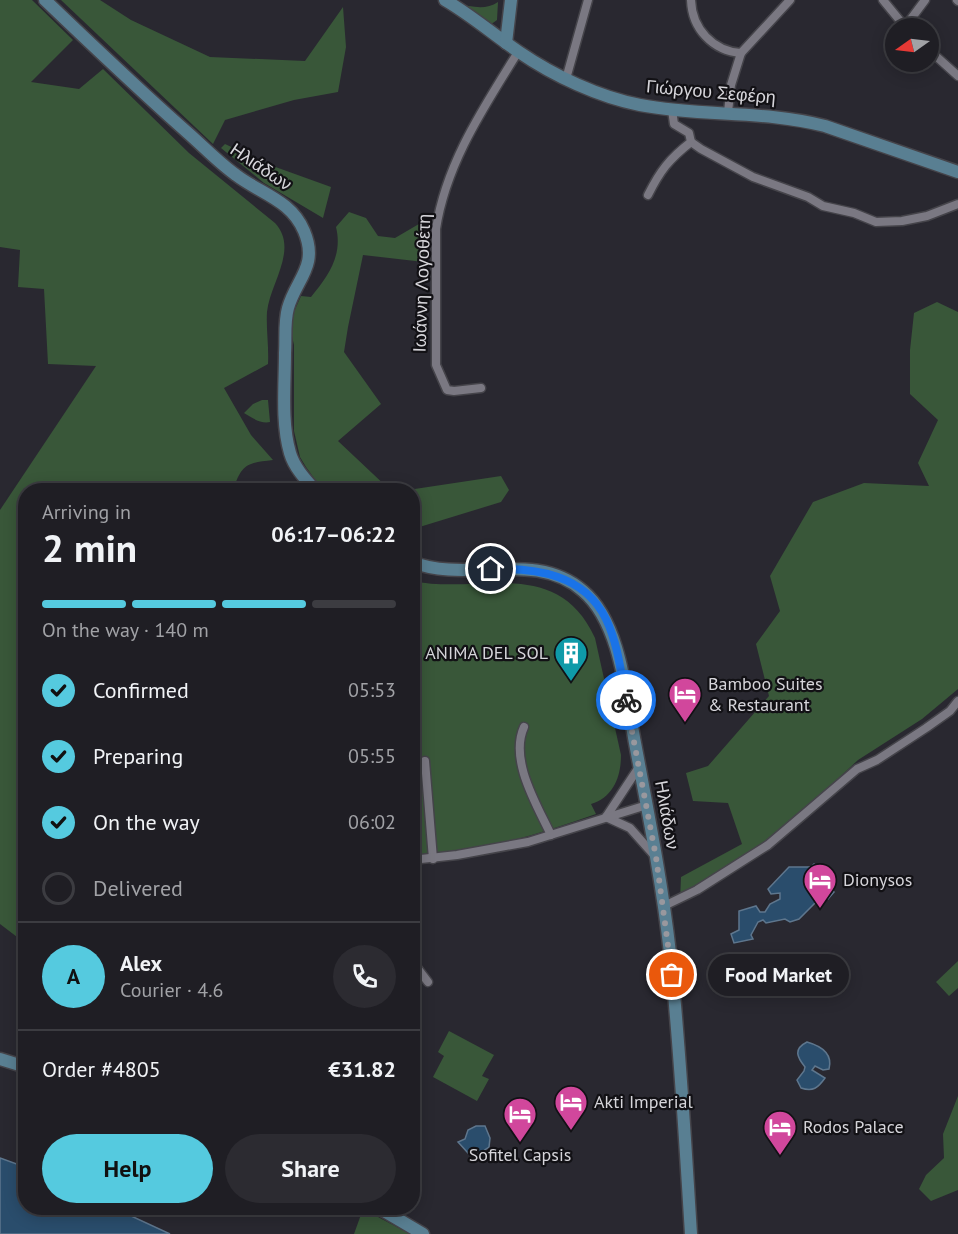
<!DOCTYPE html>
<html lang="en">
<head>
<meta charset="utf-8">
<style>
  body { margin:0; font-family:"PT Sans",sans-serif; background:#2c2b31; color:#f1f3f6; height:100vh; display:flex; flex-direction:column; font-size:22px; white-space:nowrap }
  * { box-sizing:border-box; margin:0 }
  p { font-size:20px; color:#a1a2a6 }
  .icon { flex:none; width:33px; height:33px; fill:none; stroke:currentColor; stroke-width:2; stroke-linecap:round; stroke-linejoin:round }
  .map { position:relative; flex:1; overflow:hidden }
  .details { position:absolute; left:18px; top:483px; width:402px; height:732px; display:flex; flex-direction:column; background:#1f1e24; border-radius:24px; box-shadow:0 3px 15px #0003,0 0 0 2px #3c3c41 }
  .details>* { flex:none }
  .needle { width:39px; rotate:256deg }
  .tools { position:absolute; left:885px; top:18px; display:grid; gap:12px }
  .tools a { display:grid; place-items:center; width:54px; height:54px; border-radius:50%; background:#1f1e24; box-shadow:0 3px 15px #0003,0 0 0 2px #3c3c41; font-size:30px }
  .pin { position:absolute; display:grid; place-items:center; width:51px; height:51px; color:#fff; margin:-26px; border:3px solid #fff; border-radius:50%; box-shadow:0 2px 6px #0007 }
  .courier { position:absolute; display:grid; place-items:center; width:60px; height:60px; margin:-30px; border:4px solid #1a73e8; border-radius:50%; background:#fff; color:#222; box-shadow:0 2px 8px #0007 }
  .bubble { position:absolute; height:42px; border-radius:21px; background:#1f1e24; box-shadow:0 3px 15px #0003,0 0 0 2px #3c3c41; font-size:20px; font-weight:600; line-height:42px; text-align:center }
  .head em { font-style:normal; font-weight:600 }
  .head div { display:flex; flex-direction:column-reverse }
  .head { display:flex; align-items:center; justify-content:space-between; height:102px; padding:0 24px }
  h1 { font-size:39px; font-weight:600; line-height:45px }
  .bar { display:grid; grid-template-columns:repeat(4,1fr); gap:9px 6px; align-content:center; height:72px; padding:0 24px }
  .bar i { height:8px; border-radius:4px; background:#3c3c41 }
  .bar .current { background:#55cadf }
  .bar p { grid-column:span 4 }
  .line { display:flex; align-items:center; gap:15px; padding:0 24px; border-top:2px solid #3c3c41 }
  .line div { flex:1 }
  .round { display:grid; place-items:center; flex:none; width:63px; height:63px; border-radius:32px; background:#2c2b31 }
  ol { padding:0 24px; list-style:none }
  li { display:flex; align-items:center; gap:18px; height:66px }
  li p { margin-inline-start:auto }
  li .icon { padding:6px; border-radius:50%; background:#55cadf; color:#111; stroke-width:4 }
  li:last-child { color:#a1a2a6 }
  li i { width:33px; height:33px; border:3px solid #3c3c41; border-radius:50% }
  .action { display:flex; gap:12px; margin-top:auto; padding:12px 24px }
  .action a { flex:1; height:69px; border-radius:36px; background:#55cadf; color:#111; font-size:24px; font-weight:600; line-height:69px; text-align:center }
  .action a+a { background:#2c2b31; color:#f1f3f6 }
  .map>svg:first-child { display:block }
  .green { fill:#395739 }
  .water { fill:#2a4d6c; stroke:#5e768d; stroke-width:1.5 }
  .lines { fill:none; stroke-linecap:round; stroke-linejoin:round }
  .street-casing { stroke:#45444a; stroke-width:11 }
  .secondary-casing { stroke:#45444a; stroke-width:15 }
  .street { stroke:#7a7882; stroke-width:8 }
  .secondary { stroke:#597f92; stroke-width:12 }
  .done { stroke:#99989e; stroke-width:6; stroke-dasharray:0 10.8 }
  .route { stroke:#1a73e8; stroke-width:8 }
  .labels { text-anchor:middle; stroke-width:4.5; stroke-linejoin:round; paint-order:stroke }
  .street-label { font-size:18px; fill:#d6d5da; stroke:#121115 }
  .poi-label { font-size:18px; fill:#d6d5da; stroke:#121115; text-anchor:start }
</style>
</head>
<body>
<div class="map">
<svg width="958" height="1234" viewBox="0 0 958 1234">
  <rect width="100%" height="100%" fill="#292830"/>
  <g class="green">
    <path d="M0,0H32L73,40L31,82L79,89L103,69L189,153L275,223C299,249 270,283 267,312C266,329 269,347 268,364L224,388L251,435L273,460C246,463 242,464 233,490H26L25,943L0,924V510L96,366L48,364L44,289L18,287L20,250L0,247Z"/>
    <path d="M61,0H100L131,20L210,57L305,61L343,7L346,47L338,92L294,100L225,120L213,144Z"/>
    <path d="M498,2L497,20L490,25L457,4C471,6 485,11 498,2Z"/>
    <path d="M225,144L270,165L331,187L323,218L264,183L221,148Z"/>
    <path d="M349,212L366,218L378,236L395,238L424,221V262L363,255L348,327L344,352L381,404L338,441L390,490H327L316,481L306,467L300,457L294,431V345L289,323L301,296L311,297C328,276 343,256 336,227Z"/>
    <path d="M937,302L958,312V689L922,719L858,760L770,842L680,901L681,877L742,844L728,803L693,801L686,773L708,766L769,696L756,644L780,611L770,576L813,502L864,483L929,486L918,463L938,420L910,394V350L914,313Z"/>
    <path d="M262,400H268L270,422C261,424 252,418 244,413L253,404Z"/>
    <path d="M501,476L509,490L501,502L413,529L412,490H408Z"/>
    <path d="M412,581C479,595 557,555 595,638L621,755C621,776 614,797 591,804L596,814C537,835 475,854 413,856Z"/>
    <path d="M958,961V988L949,996L936,982Z"/>
    <path d="M449,1031L494,1055L482,1076L489,1079L477,1101L433,1077L444,1056L438,1052Z"/>
    <path d="M958,1096V1190L931,1201L919,1189L926,1175L944,1158L943,1134Z"/>
    <path d="M363,1209L410,1234H354Z"/>
  </g>
  <g class="water">
    <path d="M814,864L818,868L809,879V883L826,884L834,892L828,899L823,895L799,919L790,922L785,919L766,923L763,920L758,922L751,935L753,939L734,943L731,934L739,930V911L756,906L760,912H765L770,904L780,899V893L771,894L768,889L789,867H811Z"/>
    <path d="M807,1042C821,1046 833,1054 829,1069L823,1070L815,1066L812,1070L825,1078C818,1088 813,1092 801,1088L797,1080L804,1071L805,1067C797,1057 793,1049 807,1042Z"/>
    <path d="M476,1126H485L490,1138L489,1147L480,1153H468L458,1142L465,1139L468,1130Z"/>
    <path d="M0,1158L25,1167L26,1208H114L170,1234H0Z"/>
  </g>
  <g class="lines">
    <defs>
      <g id="street">
        <path d="M691,0C692,29 713,51 741,53"/>
        <path d="M883,0L906,28"/>
        <path d="M957,0L958,1"/>
        <path d="M905,27L925,0"/>
        <path d="M928,49L958,76"/>
        <path d="M566,79L588,0"/>
        <path d="M728,112L731,85L741,53L790,0"/>
        <path d="M691,142L701,149L753,177L808,197L823,206L854,213L876,222L902,221L927,216L958,204"/>
        <path d="M648,195C660,171 669,159 691,142L689,133L674,124L672,110"/>
        <path d="M481,388L454,391L447,390L436,365V229C446,163 484,107 518,52"/>
        <path d="M524,727C509,760 537,805 551,835"/>
        <path d="M425,761L433,859"/>
        <path d="M606,817L630,828L654,855"/>
        <path d="M606,817L639,767"/>
        <path d="M412,860L457,855L528,842L647,805"/>
        <path d="M664,906L697,890L768,845L857,769L877,760L926,728L950,711L958,701"/>
        <path d="M412,961L428,982"/>
      </g>
      <g id="secondary">
        <path d="M45,0C92,45 139,90 188,133C204,147 219,163 236,175C261,194 291,200 304,231C319,266 296,279 288,308C284,322 286,338 285,353C285,385 281,422 290,453C294,467 305,479 315,490"/>
        <path d="M445,0C471,15 494,35 519,52C554,76 599,97 640,105C702,117 764,110 825,126L958,172"/>
        <path d="M506,43L511,0"/>
        <path d="M412,562C467,584 535,549 583,591C621,623 626,696 635,743C648,812 662,882 670,953C680,1046 685,1140 691,1234"/>
        <path d="M0,1059L26,1067"/>
        <path d="M379,1208L423,1234"/>
      </g>
    </defs>
    <use href="#street" class="street-casing"/>
    <use href="#secondary" class="secondary-casing"/>
    <use href="#street" class="street"/>
    <use href="#secondary" class="secondary"/>
  </g>
  <g class="lines">
    <path class="done" d="M626,700L656,857L672,975"/>
    <path class="route" d="M491,569C536,568 584,574 606,619C618,644 621,673 626,700"/>
  </g>
  <defs>
    <symbol id="building-pin" viewBox="-11 -11 22 30"><path d="M0 17L-7.5 6A9.5 9.5 0 1 1 7.5 6Z" fill="#0f9aa8" stroke="#121115"/><path d="M-4-6H4V6H1V3H-1V6H-4ZM-2.5-4.3h1.7v1.8h-1.7ZM.8-4.3h1.7v1.8H.8ZM-2.5-1h1.7V.8h-1.7ZM.8-1h1.7V.8H.8Z" fill="#fff"/></symbol>
    <symbol id="hotel-pin" viewBox="-11 -11 22 30"><path d="M0 17L-7.5 6A9.5 9.5 0 1 1 7.5 6Z" fill="#d1479c" stroke="#121115"/><path d="M-6-4.5h1.5V1H6V5H4.5V3h-9V5H-6ZM-4 0a1.8 1.8 0 1 1 3.6 0ZM.5 0V-2.5h3Q6-2.5 6 0Z" fill="#fff"/></symbol>
  </defs>
  <g fill-rule="evenodd">
    <use href="#building-pin" x="552" y="634" width="38" height="52"/>
    <use href="#hotel-pin" x="666" y="675" width="38" height="52"/>
    <use href="#hotel-pin" x="801" y="861" width="38" height="52"/>
    <use href="#hotel-pin" x="552" y="1083" width="38" height="52"/>
    <use href="#hotel-pin" x="501" y="1095" width="38" height="52"/>
    <use href="#hotel-pin" x="761" y="1108" width="38" height="52"/>
  </g>
  <g class="labels">
    <g class="street-label">
      <text transform="translate(711 92) rotate(5)" y="6">Γιώργου Σεφέρη</text>
      <text transform="translate(261 167) rotate(34)" y="6">Ηλιάδων</text>
      <text transform="translate(422 283) rotate(-88)" y="6">Ιωάννη Λογοθέτη</text>
      <text transform="translate(667 815) rotate(80)" y="6">Ηλιάδων</text>
    </g>
    <g class="poi-label">
      <text x="548" y="659" text-anchor="end">ANIMA DEL SOL</text>
      <text x="708" y="690">Bamboo Suites<tspan x="708" dy="21">&amp; Restaurant</tspan></text>
      <text x="843" y="886">Dionysos</text>
      <text x="594" y="1108">Akti Imperial</text>
      <text x="803" y="1133">Rodos Palace</text>
      <text x="520" y="1161" text-anchor="middle">Sofitel Capsis</text>
    </g>
  </g>
</svg>
<div class="tools">
<a><svg class="needle" viewBox="-14 -14 28 28"><path d="M0-13l5 13h-10z" fill="#e53935"/><path d="M0 13l5-13h-10z" fill="#a1a2a6"/></svg></a>
</div>
<div class="pin" style="left:672px;top:975px;background:#ea580c"><svg class="icon" aria-label="bag" viewBox="0 0 24 24"><path d="M5 8h14l-1 12H6zM9 8a3 3 0 0 1 6 0"/></svg></div>
<div class="pin" style="left:491px;top:569px;background:#1f2937"><svg class="icon" aria-label="home" viewBox="0 0 24 24"><path d="M3 11l9-7 9 7M6 9v11h12V9"/></svg></div>
<div class="courier" style="left:626px;top:700px"><svg class="icon" aria-label="bike" viewBox="0 0 24 24"><circle cx="6" cy="16" r="4"/><circle cx="18" cy="16" r="4"/><path d="M6 16l4-8h5l3 8M10 8l3 8H6M13 5h3"/></svg></div>
<div class="bubble" style="left:708px;top:954px;width:141px">Food Market</div>
<section class="details">
<div class="head"><div><h1>2 min</h1><p>Arriving in</p></div><em>06:17–06:22</em></div>
<div class="bar"><i class="current"></i><i class="current"></i><i class="current"></i><i></i><p>On the way · 140 m</p></div>
<ol>
<li><svg class="icon" aria-label="check" viewBox="0 0 24 24"><path d="M5 12l5 5 9-10"/></svg>Confirmed<p>05:53</p></li>
<li><svg class="icon" aria-label="check" viewBox="0 0 24 24"><path d="M5 12l5 5 9-10"/></svg>Preparing<p>05:55</p></li>
<li><svg class="icon" aria-label="check" viewBox="0 0 24 24"><path d="M5 12l5 5 9-10"/></svg>On the way<p>06:02</p></li>
<li><i></i>Delivered</li>
</ol>
<div class="line" style="height:108px"><b class="round" style="background:#55cadf;color:#111">A</b><div><b>Alex</b><p>Courier · 4.6</p></div><a class="round"><svg class="icon" aria-label="phone" viewBox="0 0 24 24"><path d="M5 4h4l2 5-3 2q2 4 5 5l2-3 5 2v4C11 20 4 13 5 4z"/></svg></a></div>
<div class="line" style="height:78px"><div>Order #4805</div><b>€31.82</b></div>
<div class="action"><a>Help</a><a>Share</a></div>
</section>
</div>
</body>
</html>
